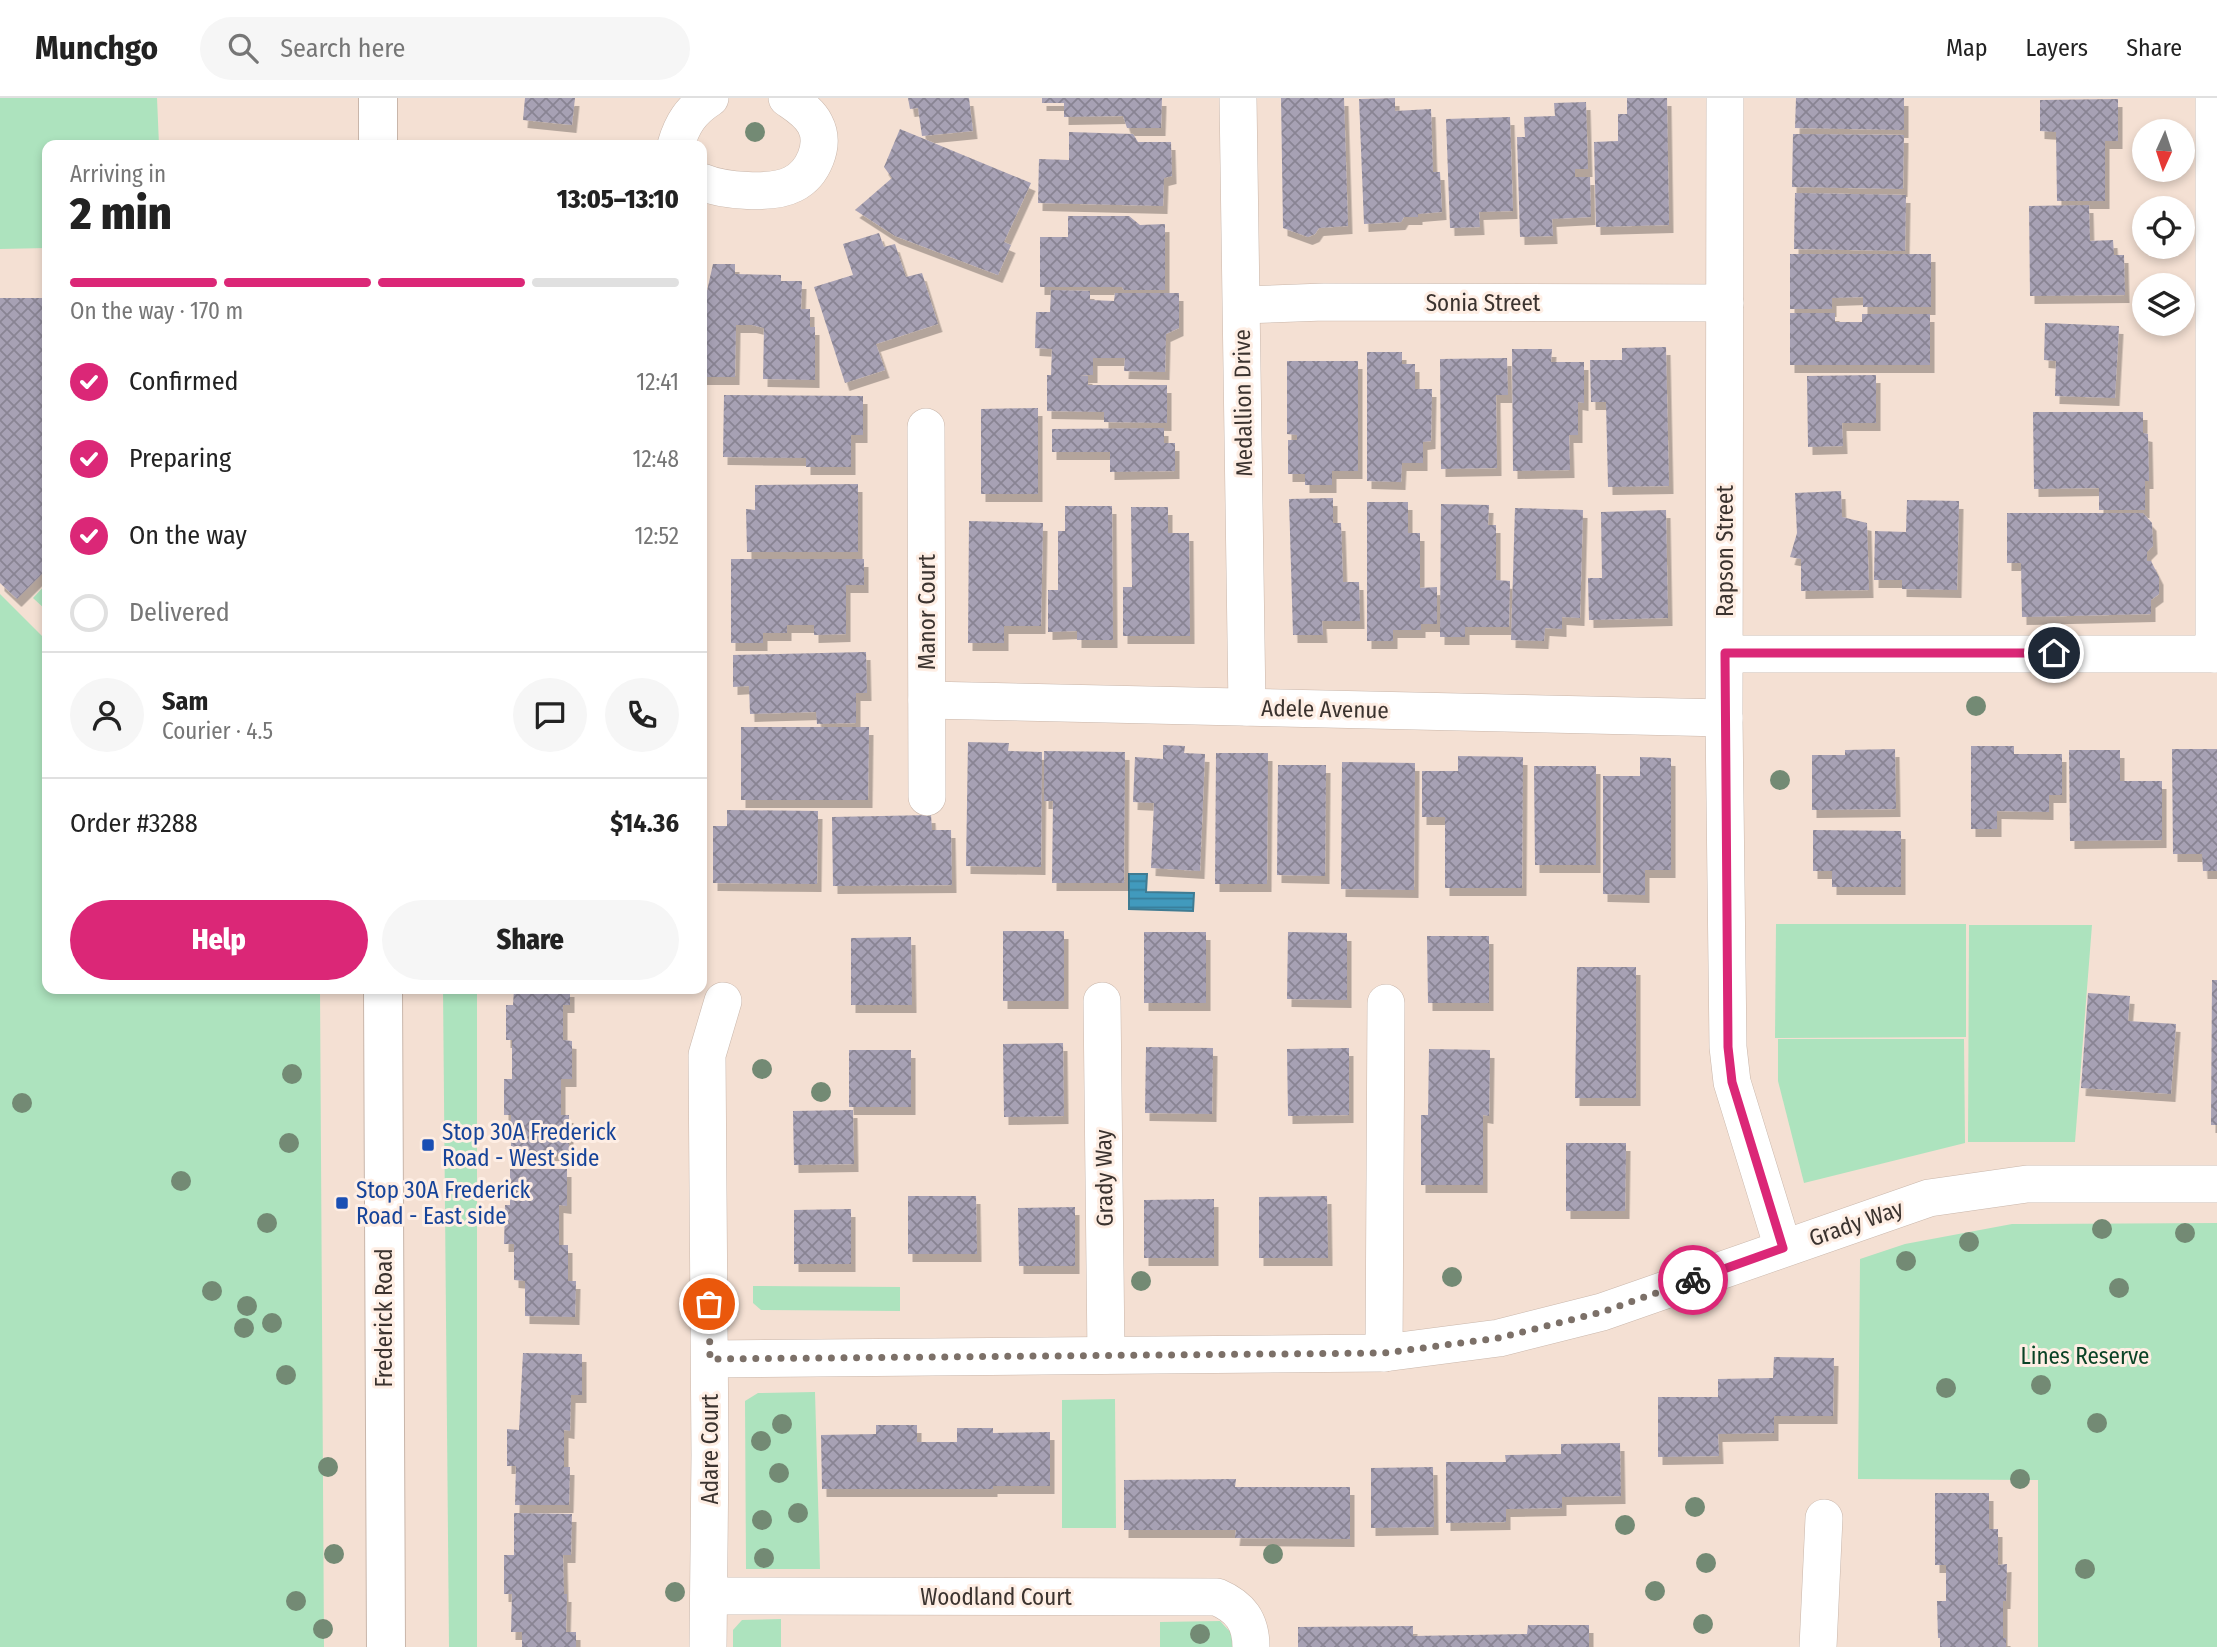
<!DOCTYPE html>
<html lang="en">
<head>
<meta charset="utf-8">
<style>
  body { margin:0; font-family:"Fira Sans Condensed",sans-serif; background:#f6f6f6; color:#222; height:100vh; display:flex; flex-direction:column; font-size:26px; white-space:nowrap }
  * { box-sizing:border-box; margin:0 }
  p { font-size:23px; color:#767676 }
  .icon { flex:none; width:38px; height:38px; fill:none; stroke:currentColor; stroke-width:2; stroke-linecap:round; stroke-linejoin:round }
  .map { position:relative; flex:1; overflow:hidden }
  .drawer { position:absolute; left:42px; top:42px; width:665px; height:854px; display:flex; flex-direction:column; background:#fff; border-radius:14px; box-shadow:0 4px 10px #0003 }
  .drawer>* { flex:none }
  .needle { width:46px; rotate:183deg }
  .fabs { position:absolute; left:2132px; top:21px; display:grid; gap:14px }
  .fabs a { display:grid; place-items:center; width:63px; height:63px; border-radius:50%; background:#fff; box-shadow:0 4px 10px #0003; font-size:35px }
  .pin { position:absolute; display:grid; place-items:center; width:60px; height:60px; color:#fff; margin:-30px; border:4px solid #fff; border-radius:50%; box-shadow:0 2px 7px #0007 }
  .courier { position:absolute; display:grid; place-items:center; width:70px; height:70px; margin:-35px; border:5px solid #db2777; border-radius:50%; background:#fff; color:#222; box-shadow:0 2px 9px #0007 }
  .summary em { font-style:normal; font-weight:800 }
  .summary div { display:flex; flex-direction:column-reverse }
  .summary { display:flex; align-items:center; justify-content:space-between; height:119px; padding:0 28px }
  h1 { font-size:46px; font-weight:800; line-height:52px }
  .bar { display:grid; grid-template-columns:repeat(4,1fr); gap:10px 7px; align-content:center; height:84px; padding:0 28px }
  .bar i { height:9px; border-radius:5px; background:#e0e0e0 }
  .bar .current { background:#db2777 }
  .bar p { grid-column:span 4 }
  .line { display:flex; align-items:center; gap:18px; padding:0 28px; border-top:2px solid #e0e0e0 }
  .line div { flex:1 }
  .round { display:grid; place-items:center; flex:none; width:74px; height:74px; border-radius:37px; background:#f6f6f6 }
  ol { padding:0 28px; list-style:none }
  li { display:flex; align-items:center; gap:21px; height:77px }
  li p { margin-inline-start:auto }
  li .icon { padding:7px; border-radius:50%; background:#db2777; color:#fff; stroke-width:4 }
  li:last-child { color:#767676 }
  li i { width:38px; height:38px; border:4px solid #e0e0e0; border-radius:50% }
  .primary-button { display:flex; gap:14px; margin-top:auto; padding:14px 28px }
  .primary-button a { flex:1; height:80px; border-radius:42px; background:#db2777; color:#fff; font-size:28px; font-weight:800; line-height:80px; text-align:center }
  .primary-button a+a { background:#f6f6f6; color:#222 }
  header { display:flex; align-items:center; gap:42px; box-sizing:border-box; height:98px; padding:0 35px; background:#fff; border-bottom:2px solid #e0e0e0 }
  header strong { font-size:33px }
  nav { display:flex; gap:38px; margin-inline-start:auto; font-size:24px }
  .search { width:490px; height:63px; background:#f6f6f6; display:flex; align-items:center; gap:18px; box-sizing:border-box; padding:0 24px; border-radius:38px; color:#767676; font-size:26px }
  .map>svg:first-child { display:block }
  .green { fill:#ade3be }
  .water { fill:url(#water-rules); stroke:#3f7b92; stroke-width:2 }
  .building { fill:url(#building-cross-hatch); filter:url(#shadow) }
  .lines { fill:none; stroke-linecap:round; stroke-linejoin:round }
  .minor-casing { stroke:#c9b6aa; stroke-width:38 }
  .secondary-casing { stroke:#c9b6aa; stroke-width:40 }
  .minor { stroke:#fff; stroke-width:37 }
  .secondary { stroke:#fff; stroke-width:38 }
  .tree { fill:#738a74 }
  .done { stroke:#7c7068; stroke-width:7; stroke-dasharray:0 12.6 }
  .route { stroke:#db2777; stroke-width:9 }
  .transit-dot { fill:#1a4fb4; stroke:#feeee4; stroke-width:2.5 }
  .labels { text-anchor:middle; stroke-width:6; stroke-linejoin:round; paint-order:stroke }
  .street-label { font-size:23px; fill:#3b332f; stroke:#feeee4 }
  .transit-label { font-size:23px; fill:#164399; stroke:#feeee4; text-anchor:start }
  .park-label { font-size:23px; fill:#0a4326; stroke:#feeee4 }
</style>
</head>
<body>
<header>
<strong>Munchgo</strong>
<div class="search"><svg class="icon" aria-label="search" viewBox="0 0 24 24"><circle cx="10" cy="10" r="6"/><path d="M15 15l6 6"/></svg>Search here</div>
<nav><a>Map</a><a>Layers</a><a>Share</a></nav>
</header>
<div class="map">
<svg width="2217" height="1549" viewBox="0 0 2217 1549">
  <defs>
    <pattern id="water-rules" width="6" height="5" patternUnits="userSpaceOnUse" patternTransform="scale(1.75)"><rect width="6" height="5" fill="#419abd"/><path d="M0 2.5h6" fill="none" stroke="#387e9a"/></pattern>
    <pattern id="building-cross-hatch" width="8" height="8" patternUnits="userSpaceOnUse" patternTransform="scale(1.75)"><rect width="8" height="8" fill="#a7a1b4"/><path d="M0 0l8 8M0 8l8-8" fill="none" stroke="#898493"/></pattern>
    <filter id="shadow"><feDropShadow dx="4.5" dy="8" stdDeviation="0" flood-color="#0004"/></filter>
  </defs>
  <rect width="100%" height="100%" fill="#f4e0d3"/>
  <g class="green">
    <path d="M0,0H157L159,47H47V150L0,151Z"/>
    <path d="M47,485V513L33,500Z"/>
    <path d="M0,496L47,543V891H320L324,1549H0Z"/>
    <path d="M1776,826H1966V939L1775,940Z"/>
    <path d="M1969,827H2092L2075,1044H1968Z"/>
    <path d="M443,891H477V1549H449Z"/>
    <path d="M1778,941H1964L1965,1045L1804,1085L1778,983Z"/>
    <path d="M2217,1125V1549H2038V1382L1858,1381L1860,1161L1905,1146L2012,1126Z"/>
    <path d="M753,1188L900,1189V1213L761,1212L753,1205Z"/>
    <path d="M815,1294L820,1471H746L745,1303L758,1295Z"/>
    <path d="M1115,1301L1116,1430H1062V1302Z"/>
    <path d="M781,1521V1549H733V1532L742,1522Z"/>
    <path d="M1220,1523L1233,1537V1549H1160V1524Z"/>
  </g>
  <path class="water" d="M1129,776H1147L1146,794L1194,795L1193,813L1129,811Z"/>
  <g class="building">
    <path d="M525,0H575L572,27L523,22Z"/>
    <path d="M908,0H969L973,33L922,38L918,10L910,11Z"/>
    <path d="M1042,0H1162L1161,30H1127L1123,18L1064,19V5H1042Z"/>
    <path d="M1281,0H1344L1348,128L1319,130L1315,136L1308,139L1283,130Z"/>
    <path d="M1395,0V13L1431,11L1433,74H1440L1442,114L1418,116V119H1404L1401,124L1364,126L1359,1Z"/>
    <path d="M1627,0H1667L1669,127L1596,129L1594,44L1618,43V16H1627Z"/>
    <path d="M1796,0H1904V32L1795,30Z"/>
    <path d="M2118,1V43H2105V103H2057L2056,34L2040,33V2Z"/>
    <path d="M1586,4L1588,71H1575V79H1590L1591,119L1552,121L1553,138L1520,139L1517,39H1525L1524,19L1555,18L1554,5Z"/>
    <path d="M1510,19L1513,113L1479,114L1480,129L1450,130L1446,21Z"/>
    <path d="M900,31L1031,85L1004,144L1011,147L998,177L895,138L855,112L892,80L884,69Z"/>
    <path d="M1069,34L1133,36L1138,44H1171L1172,78L1164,80L1163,108L1038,105L1039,61L1069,62Z"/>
    <path d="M1793,36L1904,37L1903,91L1792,89Z"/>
    <path d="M1795,95L1906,97L1905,153L1794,151Z"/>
    <path d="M2089,107L2090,143L2113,142L2114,157H2124L2125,197L2030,198L2029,108Z"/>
    <path d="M1068,118H1129L1140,127L1165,126V192H1124L1122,189H1040V139H1068Z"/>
    <path d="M879,135L884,149L895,146L906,179L922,175L938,226L876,246L885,272L845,285L814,189L853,177L843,146Z"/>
    <path d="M1790,156H1931V209H1863V199L1832,200V211H1790Z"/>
    <path d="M713,166H735V176L781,177V183H802L801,211H810V229H815V282L763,281L764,230L752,227H736L735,279H702V193H707Z"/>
    <path d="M1051,192L1090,193V202L1114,203L1115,195H1179V230L1166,236L1165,274L1124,273L1125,260H1093V277H1079L1088,278V287H1167V325L1104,324V314L1047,313V277H1051L1052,251L1035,250L1036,214H1050Z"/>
    <path d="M0,200H47V471L17,501L0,485Z"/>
    <path d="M1790,215H1835V224H1862V216H1930V267H1790Z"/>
    <path d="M2045,225L2119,228L2115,300L2055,298L2056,263L2044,262Z"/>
    <path d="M1666,249L1669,388L1608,389L1606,304H1591L1590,262H1622V250Z"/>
    <path d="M1512,251H1552L1551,264H1584V305L1578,304V337H1569L1570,372L1513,373Z"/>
    <path d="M1367,254H1402V266H1415V291H1432L1431,343L1423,344V365H1402L1401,384L1367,383Z"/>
    <path d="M1507,260L1508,297H1496L1497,370L1441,371L1440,261Z"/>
    <path d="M1287,263H1358V373H1332V387H1305V376H1288V342H1297V337L1287,336Z"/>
    <path d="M1876,277V325H1842L1843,348L1808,349L1807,278Z"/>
    <path d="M724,297L863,298V337H851V369H806V360L723,359Z"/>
    <path d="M1038,310V396H981V311Z"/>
    <path d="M2033,314H2143V335L2148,336L2149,383H2145V412H2099V390L2034,391Z"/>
    <path d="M1164,330V345H1175V373L1110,374V354H1052V331Z"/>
    <path d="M858,386V454H747L746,411L755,412V387Z"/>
    <path d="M1841,393L1842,419L1867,425L1869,492L1801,493V461L1790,459L1797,435L1795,395Z"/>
    <path d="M1333,400V425H1341L1343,484H1359L1360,523H1322L1323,537H1293L1289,401Z"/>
    <path d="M1907,402L1959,403L1957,492L1902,491V482H1874L1875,433L1906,434Z"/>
    <path d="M1367,404H1408V435H1420V490L1437,489V526H1421V532H1393V543H1367Z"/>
    <path d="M1441,406L1489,407L1488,427H1496V482L1510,483L1509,529H1465V539H1440Z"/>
    <path d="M1065,408H1112L1113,542H1077V533L1048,534V492H1058V433H1065Z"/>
    <path d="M1131,409H1168V435H1189L1190,538H1123V489H1132Z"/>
    <path d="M1515,410L1583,412L1580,520L1562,519V531L1545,530L1544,543L1511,542Z"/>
    <path d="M1666,412L1668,520L1589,522L1588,480H1602L1601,414Z"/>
    <path d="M2007,415H2143L2152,425L2153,448L2147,454V463H2151L2159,479V496L2151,502V516L2022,519L2021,465H2007Z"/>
    <path d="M969,423L1043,425L1041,528H1004V545H968Z"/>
    <path d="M731,461H864V487H846V536L814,537V527H787V535H763V545H731Z"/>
    <path d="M866,554L867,595H856V625L817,626L816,614L750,616L749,588L733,589V557Z"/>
    <path d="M741,629H869L868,702H741Z"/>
    <path d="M968,644L1009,645L1008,653L1042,654L1041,769L966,768Z"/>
    <path d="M1163,647L1185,648L1184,655L1205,656L1200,773L1151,770L1154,705L1133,704L1135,659L1163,661Z"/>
    <path d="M1971,648H2014V656H2062V697H2049V714L1997,713V731H1971Z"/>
    <path d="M1895,651L1896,711L1812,712V657H1845V652Z"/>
    <path d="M2172,651H2217V773H2203L2202,756H2173Z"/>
    <path d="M2069,652H2120V683H2162V742L2070,743Z"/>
    <path d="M1044,653L1125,654L1124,785H1052L1053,703H1044Z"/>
    <path d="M1216,655H1268L1267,786H1215Z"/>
    <path d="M1458,658L1523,659L1522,790H1445V719H1422V673H1458Z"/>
    <path d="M1640,659L1671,660V772H1645V797L1603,796V678H1640Z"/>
    <path d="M1342,664L1415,665L1414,792L1341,791Z"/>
    <path d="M1278,667H1326L1325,778L1277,777Z"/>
    <path d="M1534,668H1596V767H1535Z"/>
    <path d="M727,712L818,713L817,786L713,785V728H727Z"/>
    <path d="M931,717L932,732H951L952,787L833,788L832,719Z"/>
    <path d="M1813,732L1901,733V789H1832V773H1813Z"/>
    <rect x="1003" y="833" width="61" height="70"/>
    <rect x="1144" y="834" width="62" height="71"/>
    <path d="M1288,834L1347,835V902L1287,901Z"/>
    <path d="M1427,838H1489V905H1428Z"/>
    <path d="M911,839L912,907H851V840Z"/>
    <path d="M1577,869H1636V1000H1575Z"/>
    <path d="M2212,882H2217V1027H2211Z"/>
    <path d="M514,891H570V907H563V942L572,943V981H561V1017H569V1055H511V1017H504V981H512V942H506V907H513Z"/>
    <path d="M2088,895L2130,898L2128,923L2176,926L2171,996L2081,990Z"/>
    <path d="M1063,945L1064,1018L1004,1019L1003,946Z"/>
    <path d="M1146,949L1213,950L1212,1016L1145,1015Z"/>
    <path d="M1349,950V1017L1288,1018L1287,951Z"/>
    <path d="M1429,951L1490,952L1489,1018L1483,1017V1087H1421V1017H1428Z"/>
    <rect x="849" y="952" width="62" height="57"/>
    <path d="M853,1012L854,1066L794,1067L793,1013Z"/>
    <path d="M1566,1045H1626L1625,1113H1566Z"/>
    <path d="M510,1071H567V1108L559,1107V1147H568V1183H576L575,1219L525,1218V1183L514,1182V1146H504L505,1107H510Z"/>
    <path d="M908,1098H976L977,1156H908Z"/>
    <path d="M1327,1098L1328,1160H1259V1099Z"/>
    <path d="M1214,1101V1160H1144V1102Z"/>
    <path d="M1075,1109V1168H1019L1018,1110Z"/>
    <path d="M851,1111V1166H794V1112Z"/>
    <path d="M523,1255L582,1256V1297H571L570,1333L564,1332V1369H570L569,1407H515L516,1368H507V1331L519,1332Z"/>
    <path d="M1774,1259L1834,1260L1833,1318H1774V1335L1718,1336L1719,1358L1658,1359V1299H1718V1281L1773,1280Z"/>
    <path d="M876,1327H917V1344H957V1330H993V1335L1050,1334V1388H993V1391H822L821,1337L876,1336Z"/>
    <path d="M1620,1345L1621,1398L1562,1399V1410L1506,1411V1424L1446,1425V1364H1506L1505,1357L1561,1356V1346Z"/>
    <path d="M1433,1369L1434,1429L1371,1430V1370Z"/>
    <path d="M1236,1381L1235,1389H1350V1441L1235,1440L1236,1432H1124V1382Z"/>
    <path d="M1935,1395H1989V1431H1998V1467L2007,1466L2006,1503H2003V1540H2006V1549H1940V1540H1938L1937,1503H1946V1467H1935Z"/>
    <path d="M514,1415L572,1416L571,1457H563L564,1496H567L566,1534H576V1549H522V1534H511L512,1496H504V1457H514Z"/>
    <path d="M1528,1527H1589V1549H1298V1529L1413,1528V1538L1527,1536Z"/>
  </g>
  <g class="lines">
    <defs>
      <g id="minor">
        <path d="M1238,0L1247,609"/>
        <path d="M1725,0L1724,620L1728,949L1732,984L1783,1150"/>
        <path d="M2214,0V556"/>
        <path d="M676,47C682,26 691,12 710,0"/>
        <path d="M702,84C723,93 772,97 793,86C813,76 826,47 815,26C809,14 797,7 787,0"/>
        <path d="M1242,207L1324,204L1725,205"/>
        <path d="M926,329L927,699"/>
        <path d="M1725,556H2217"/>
        <path d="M927,602L1724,620"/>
        <path d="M1102,903L1106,1257"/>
        <path d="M1384,1255L1386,905"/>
        <path d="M710,1261L1384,1255L1499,1240L1602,1214L1929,1100L2027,1086H2217"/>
        <path d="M709,1498L1217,1499C1240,1509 1251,1523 1251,1549"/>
        <path d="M708,1549L710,1357L707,957L723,903"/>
        <path d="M1818,1549L1824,1420"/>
      </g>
      <g id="secondary">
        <path d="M378,0V47"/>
        <path d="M383,891L386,1549"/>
      </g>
    </defs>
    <use href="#minor" class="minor-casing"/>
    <use href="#secondary" class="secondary-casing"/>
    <use href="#minor" class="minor"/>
    <use href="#secondary" class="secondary"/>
  </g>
  <g class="tree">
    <circle cx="755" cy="34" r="10"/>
    <circle cx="1976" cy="608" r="10"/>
    <circle cx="1780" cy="682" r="10"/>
    <circle cx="762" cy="971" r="10"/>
    <circle cx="292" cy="976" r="10"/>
    <circle cx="821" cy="994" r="10"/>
    <circle cx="22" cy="1005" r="10"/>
    <circle cx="289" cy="1045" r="10"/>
    <circle cx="181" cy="1083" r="10"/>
    <circle cx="267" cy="1125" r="10"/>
    <circle cx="2102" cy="1131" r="10"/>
    <circle cx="2185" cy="1135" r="10"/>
    <circle cx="1969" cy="1144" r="10"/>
    <circle cx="1906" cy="1163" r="10"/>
    <circle cx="1452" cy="1179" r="10"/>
    <circle cx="1141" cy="1183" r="10"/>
    <circle cx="2119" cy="1190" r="10"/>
    <circle cx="212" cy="1193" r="10"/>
    <circle cx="247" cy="1208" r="10"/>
    <circle cx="272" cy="1225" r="10"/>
    <circle cx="244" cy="1230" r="10"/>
    <circle cx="286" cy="1277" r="10"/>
    <circle cx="2041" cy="1287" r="10"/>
    <circle cx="1946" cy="1290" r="10"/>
    <circle cx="2097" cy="1325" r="10"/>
    <circle cx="782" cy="1326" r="10"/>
    <circle cx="761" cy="1343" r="10"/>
    <circle cx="328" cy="1369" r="10"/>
    <circle cx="779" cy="1375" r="10"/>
    <circle cx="2020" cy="1381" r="10"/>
    <circle cx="1695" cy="1409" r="10"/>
    <circle cx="798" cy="1415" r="10"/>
    <circle cx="762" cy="1422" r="10"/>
    <circle cx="1625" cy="1427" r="10"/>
    <circle cx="334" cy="1456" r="10"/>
    <circle cx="1273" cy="1456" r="10"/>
    <circle cx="764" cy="1460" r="10"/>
    <circle cx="1706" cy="1465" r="10"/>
    <circle cx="2085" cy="1471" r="10"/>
    <circle cx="1655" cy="1493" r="10"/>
    <circle cx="675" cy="1494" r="10"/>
    <circle cx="296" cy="1503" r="10"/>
    <circle cx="1703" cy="1526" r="10"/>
    <circle cx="323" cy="1531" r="10"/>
    <circle cx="1200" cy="1536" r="10"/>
  </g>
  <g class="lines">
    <path class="done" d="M709,1206L710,1261L1384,1255L1499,1240L1602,1214L1693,1182"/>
    <path class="route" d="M1693,1182L1783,1150L1732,984L1728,949L1725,555H2054"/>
  </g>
  <g class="transit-dot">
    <rect x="421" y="1040" width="14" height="14" rx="3.5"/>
    <rect x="335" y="1098" width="14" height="14" rx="3.5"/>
  </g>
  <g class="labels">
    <g class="street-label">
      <text x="1483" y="213">Sonia Street</text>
      <text transform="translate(1243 305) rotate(-91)" y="8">Medallion Drive</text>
      <text transform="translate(1725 453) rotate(-90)" y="8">Rapson Street</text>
      <text transform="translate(927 514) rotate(-90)" y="8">Manor Court</text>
      <text transform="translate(1325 611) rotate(1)" y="8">Adele Avenue</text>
      <text transform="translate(1104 1080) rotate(-91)" y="8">Grady Way</text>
      <text transform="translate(1856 1125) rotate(-19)" y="8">Grady Way</text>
      <text transform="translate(384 1220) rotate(-90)" y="8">Frederick Road</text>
      <text transform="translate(710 1351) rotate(-90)" y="8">Adare Court</text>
      <text x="996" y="1507">Woodland Court</text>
    </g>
    <g class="transit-label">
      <text x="442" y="1042">Stop 30A Frederick<tspan x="442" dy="26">Road - West side</tspan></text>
      <text x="356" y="1100">Stop 30A Frederick<tspan x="356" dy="26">Road - East side</tspan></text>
    </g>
    <g class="park-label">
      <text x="2085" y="1266">Lines Reserve</text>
    </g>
  </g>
</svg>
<div class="fabs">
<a><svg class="needle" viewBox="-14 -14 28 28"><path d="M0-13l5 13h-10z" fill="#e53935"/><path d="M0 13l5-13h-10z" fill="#767676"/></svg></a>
<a><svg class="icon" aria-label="locate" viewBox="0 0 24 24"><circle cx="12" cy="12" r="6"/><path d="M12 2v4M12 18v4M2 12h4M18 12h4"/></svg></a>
<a><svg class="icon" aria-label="layers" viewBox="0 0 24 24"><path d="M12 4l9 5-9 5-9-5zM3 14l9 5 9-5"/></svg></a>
</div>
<div class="pin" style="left:709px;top:1206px;background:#ea580c"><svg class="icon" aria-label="bag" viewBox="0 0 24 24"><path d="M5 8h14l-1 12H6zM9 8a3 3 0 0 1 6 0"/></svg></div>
<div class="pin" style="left:2054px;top:555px;background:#1f2937"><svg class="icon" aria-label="home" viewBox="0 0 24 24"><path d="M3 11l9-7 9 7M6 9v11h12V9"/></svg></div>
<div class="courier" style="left:1693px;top:1182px"><svg class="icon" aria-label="bike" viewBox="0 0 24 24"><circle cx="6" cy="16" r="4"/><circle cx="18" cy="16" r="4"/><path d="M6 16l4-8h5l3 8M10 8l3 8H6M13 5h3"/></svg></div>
<section class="drawer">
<div class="summary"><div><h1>2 min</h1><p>Arriving in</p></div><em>13:05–13:10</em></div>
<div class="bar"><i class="current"></i><i class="current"></i><i class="current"></i><i></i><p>On the way · 170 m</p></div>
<ol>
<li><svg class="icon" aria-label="check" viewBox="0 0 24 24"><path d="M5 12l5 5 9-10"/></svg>Confirmed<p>12:41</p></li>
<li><svg class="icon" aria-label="check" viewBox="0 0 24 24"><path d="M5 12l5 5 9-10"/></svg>Preparing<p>12:48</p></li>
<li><svg class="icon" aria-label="check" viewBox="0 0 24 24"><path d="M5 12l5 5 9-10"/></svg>On the way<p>12:52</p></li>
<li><i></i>Delivered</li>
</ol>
<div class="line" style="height:126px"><a class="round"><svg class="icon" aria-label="person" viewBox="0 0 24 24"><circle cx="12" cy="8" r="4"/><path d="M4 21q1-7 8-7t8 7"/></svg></a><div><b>Sam</b><p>Courier · 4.5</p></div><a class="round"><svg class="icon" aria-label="chat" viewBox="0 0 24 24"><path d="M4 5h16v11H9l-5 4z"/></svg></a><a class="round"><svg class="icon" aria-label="phone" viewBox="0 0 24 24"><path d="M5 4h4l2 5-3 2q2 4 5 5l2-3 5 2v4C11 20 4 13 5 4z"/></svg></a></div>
<div class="line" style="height:91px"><div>Order #3288</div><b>$14.36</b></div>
<div class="primary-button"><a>Help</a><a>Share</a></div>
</section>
</div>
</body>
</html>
